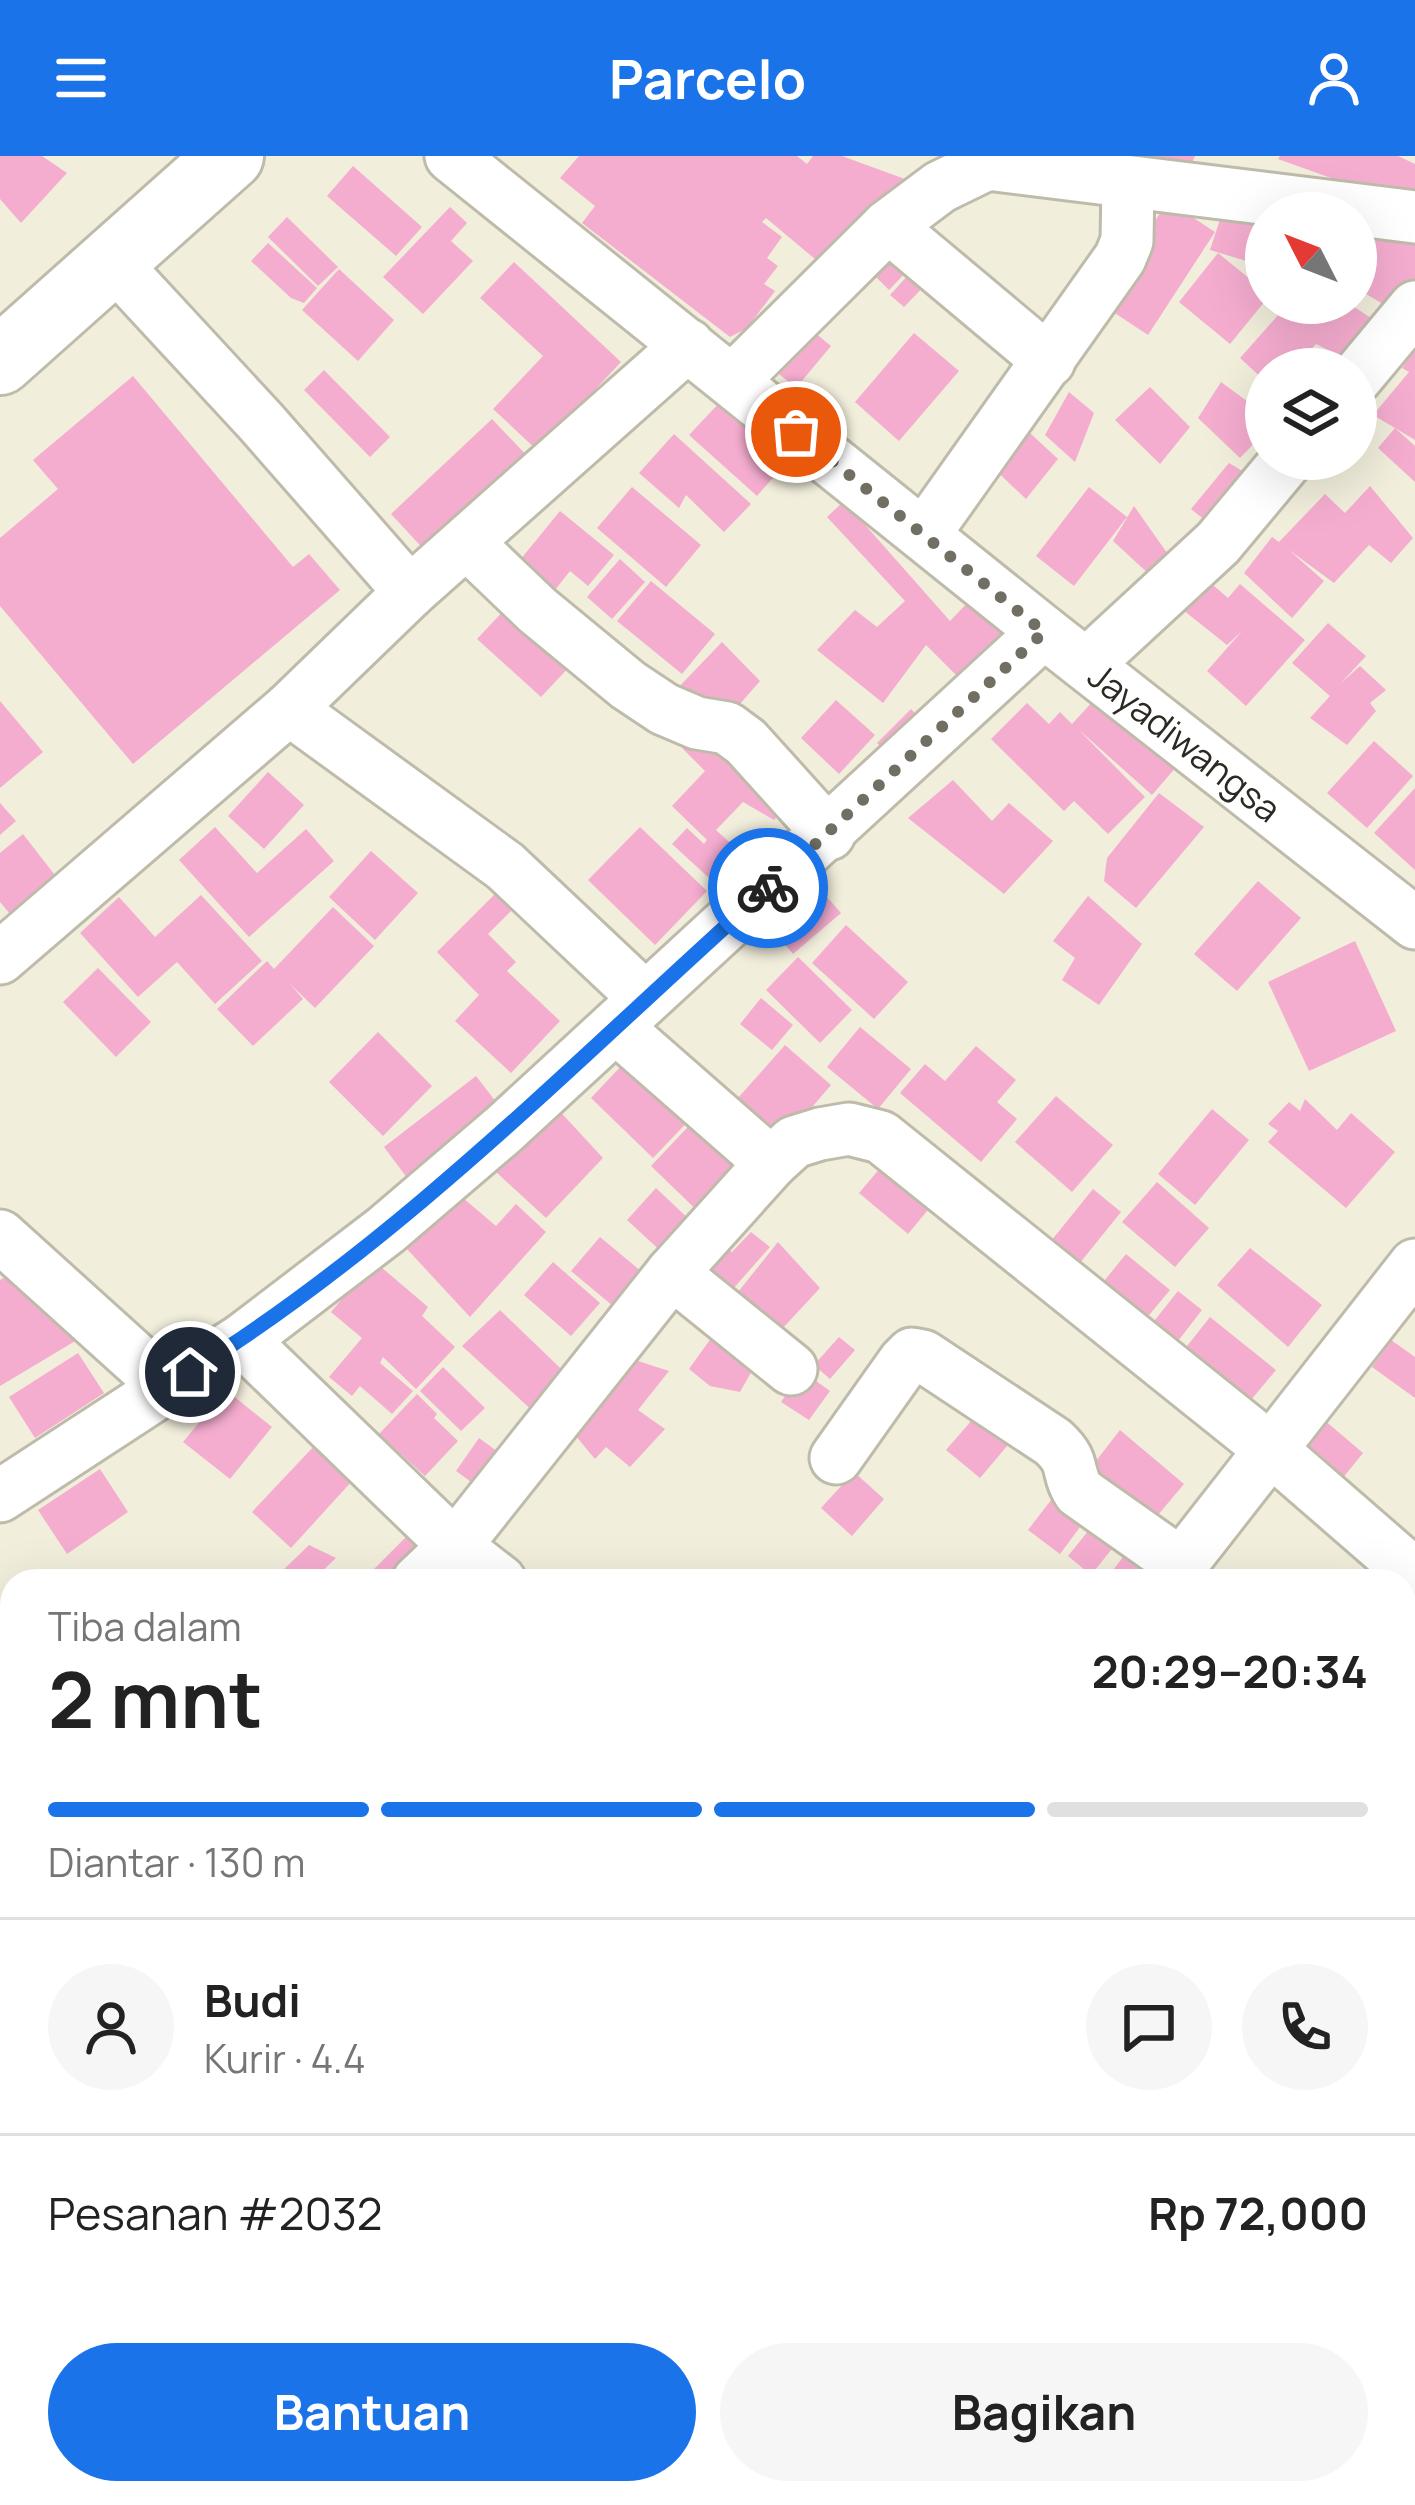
<!DOCTYPE html>
<html lang="id">
<head>
<meta charset="utf-8">
<style>
  body { margin:0; font-family:Manrope,sans-serif; background:#f6f6f6; color:#222; height:100vh; display:flex; flex-direction:column; font-size:45px; white-space:nowrap }
  * { box-sizing:border-box; margin:0 }
  p { font-size:39px; color:#767676 }
  .icon { flex:none; width:66px; height:66px; fill:none; stroke:currentColor; stroke-width:2; stroke-linecap:round; stroke-linejoin:round }
  .map { position:relative; flex:1; overflow:hidden }
  .drawer { position:absolute; left:0px; top:1413px; width:1416px; height:936px; display:flex; flex-direction:column; background:#fff; border-radius:36px 36px 0 0; box-shadow:0 12px 48px #0002 }
  .drawer>* { flex:none }
  .needle { width:78px; rotate:312deg }
  .fabs { position:absolute; left:1245px; top:36px; display:grid; gap:24px }
  .fabs a { display:grid; place-items:center; width:132px; height:132px; border-radius:50%; background:#fff; box-shadow:0 12px 48px #0002; font-size:60px }
  .pin { position:absolute; display:grid; place-items:center; width:102px; height:102px; color:#fff; margin:-51px; border:6px solid #fff; border-radius:50%; box-shadow:0 3px 12px #0007 }
  .courier { position:absolute; display:grid; place-items:center; width:120px; height:120px; margin:-60px; border:9px solid #1a73e8; border-radius:50%; background:#fff; color:#222; box-shadow:0 3px 15px #0007 }
  .summary em { font-style:normal; font-weight:700 }
  .summary div { display:flex; flex-direction:column-reverse }
  .summary { display:flex; align-items:center; justify-content:space-between; height:204px; padding:0 48px }
  h1 { font-size:78px; font-weight:700; line-height:90px }
  .bar { display:grid; grid-template-columns:repeat(4,1fr); gap:18px 12px; align-content:center; height:144px; padding:0 48px }
  .bar i { height:15px; border-radius:9px; background:#e0e0e0 }
  .bar .on { background:#1a73e8 }
  .bar p { grid-column:span 4 }
  .line { display:flex; align-items:center; gap:30px; padding:0 48px; border-top:3px solid #e0e0e0 }
  .line div { flex:1 }
  .round { display:grid; place-items:center; flex:none; width:126px; height:126px; border-radius:63px; background:#f6f6f6 }
  .primary-button { display:flex; gap:24px; margin-top:auto; padding:24px 48px }
  .primary-button a { flex:1; height:138px; border-radius:72px; background:#1a73e8; color:#fff; font-size:48px; font-weight:700; line-height:138px; text-align:center }
  .primary-button a+a { background:#f6f6f6; color:#222 }
  header { display:flex; justify-content:space-between; align-items:center; height:156px; padding:0 48px; background:#1a73e8; color:#fff; font-size:54px; font-weight:700 }
  .map>svg:first-child { display:block }
  .building { fill:#f5adcf }
  .lines { fill:none; stroke-linecap:round; stroke-linejoin:round }
  .minor-casing { stroke:#bfbbaa; stroke-width:57 }
  .highway-casing { stroke:#bfbbaa; stroke-width:72 }
  .minor { stroke:#fff; stroke-width:51 }
  .highway { stroke:#fff; stroke-width:66 }
  .done { stroke:#716e63; stroke-width:12; stroke-dasharray:0 21.6 }
  .route { stroke:#1a73e8; stroke-width:15 }
  .labels { text-anchor:middle; stroke-width:12; stroke-linejoin:round; paint-order:stroke }
  .street-label { font-size:36px; fill:#2b2922; stroke:#f2eedc }
</style>
</head>
<body>
<header><svg class="icon" aria-label="menu" viewBox="0 0 24 24"><path d="M4 6h16M4 12h16M4 18h16"/></svg>Parcelo<svg class="icon" aria-label="person" viewBox="0 0 24 24"><circle cx="12" cy="8" r="4"/><path d="M4 21q1-7 8-7t8 7"/></svg></header>
<div class="map">
<svg width="1415" height="2349" viewBox="0 0 1415 2349">
  <rect width="100%" height="100%" fill="#f2eedc"/>
  <g class="building">
    <path d="M0,0H42L67,17L21,67L0,43Z"/>
    <path d="M579,0H797L807,8L813,0H842L913,26L834,119L766,62L762,66L782,81L767,102L778,110L764,128L775,135L747,172L730,181L582,67L595,50L560,22Z"/>
    <path d="M1137,0H1195L1187,17L1132,15Z"/>
    <path d="M1280,0H1398L1415,8V52L1278,3Z"/>
    <path d="M353,10L422,71L396,100L327,40Z"/>
    <path d="M1227,42L1266,54V111L1210,94Z"/>
    <path d="M1168,45L1215,76L1148,179L1101,148Z"/>
    <path d="M450,51L467,67L451,85L473,105L423,158L383,121Z"/>
    <path d="M287,61L338,111L318,130L268,81Z"/>
    <path d="M1356,74L1366,77L1359,116L1381,75L1415,84V140L1403,160L1356,132Z"/>
    <path d="M268,87L317,132L304,147L291,142L251,105Z"/>
    <path d="M896,95L912,110L889,134L873,118Z"/>
    <path d="M1218,97L1266,136V144L1230,188L1179,146Z"/>
    <path d="M514,106L621,206L538,295L493,253L543,200L480,142Z"/>
    <path d="M919,107L934,120L904,151L890,139Z"/>
    <path d="M339,113L394,164L358,205L302,154Z"/>
    <path d="M1289,147H1348L1388,173L1352,206L1316,188L1293,213H1266V226L1240,202Z"/>
    <path d="M803,167L831,190L796,232L768,209Z"/>
    <path d="M914,177L959,215L899,285L855,246Z"/>
    <path d="M1415,193V284L1395,272L1415,290V326L1378,292L1395,272L1373,259L1409,216L1402,212Z"/>
    <path d="M324,214L390,281L370,301L304,234Z"/>
    <path d="M133,220L293,411L309,398L340,434L133,608L0,450V382L58,333L33,304Z"/>
    <path d="M1221,226L1266,259V275L1240,302L1198,262Z"/>
    <path d="M1150,231L1190,271L1160,308L1115,264Z"/>
    <path d="M1069,236L1094,257L1075,306L1045,279Z"/>
    <path d="M720,246L787,306L757,340L689,279Z"/>
    <path d="M492,263L532,305L430,400L391,358Z"/>
    <path d="M1017,265L1058,303L1026,343L990,309Z"/>
    <path d="M674,278L751,348L724,376L686,339L679,352L639,317Z"/>
    <path d="M1229,307L1259,325L1216,373L1191,353Z"/>
    <path d="M1370,330L1413,382L1391,407L1369,389L1334,427L1289,394L1324,425L1292,462L1244,417L1272,381L1279,386L1325,338L1345,357Z"/>
    <path d="M632,331L701,389L666,431L597,372Z"/>
    <path d="M1089,331L1127,361L1074,430L1036,400Z"/>
    <path d="M844,345L950,465L973,441L1011,478L963,526L926,489L883,547L817,494L855,454L877,471L905,445L827,361Z"/>
    <path d="M1134,350L1172,404L1150,419L1113,385Z"/>
    <path d="M560,355L614,399L588,430L570,415L555,434L520,404Z"/>
    <path d="M620,403L645,426L612,463L587,441Z"/>
    <path d="M1206,423L1228,442L1240,428L1305,484L1246,550L1207,515L1242,475L1227,489L1178,450Z"/>
    <path d="M651,425L715,478L682,518L617,465Z"/>
    <path d="M509,449L573,507L541,541L477,483Z"/>
    <path d="M1328,467L1366,500L1341,527L1360,510L1386,534L1370,547L1376,555L1347,589L1310,562L1330,540L1292,507Z"/>
    <path d="M722,486L760,525L726,564L674,536Z"/>
    <path d="M1105,532L1184,602L1152,639L1078,573L1145,641L1108,678L1074,645L1064,655L991,583L1027,547L1049,568L1060,556L1072,568Z"/>
    <path d="M836,544L875,579L839,618L801,582Z"/>
    <path d="M0,545L43,596L0,632Z"/>
    <path d="M911,553L931,574L897,607L877,587Z"/>
    <path d="M702,572L792,646L774,664L743,646L716,674L760,714L733,744L672,688L687,672L704,688L707,684L672,650L705,615L682,592Z"/>
    <path d="M1374,585L1413,620L1367,672L1327,637Z"/>
    <path d="M268,616L304,649L264,693L228,660Z"/>
    <path d="M953,624L992,665L1009,647L1053,685L1004,738L908,662Z"/>
    <path d="M1415,632V714L1374,677Z"/>
    <path d="M1159,637L1204,671L1136,752L1104,725L1107,702Z"/>
    <path d="M0,647L16,665L0,679Z"/>
    <path d="M215,671L257,717L306,673L334,705L249,781L179,704Z"/>
    <path d="M640,671L707,735L655,789L588,724Z"/>
    <path d="M23,678L61,727L15,764L0,746V697Z"/>
    <path d="M371,695L418,737L375,784L329,741Z"/>
    <path d="M1258,725L1301,762L1237,835L1194,798Z"/>
    <path d="M814,726L841,757L793,798L766,767Z"/>
    <path d="M501,732L517,749L488,778L516,806L507,815L560,865L511,917L455,865L479,839L437,796Z"/>
    <path d="M201,739L262,805L215,848L177,806L138,841L80,777L119,741L155,781Z"/>
    <path d="M1088,740L1142,788L1099,849L1062,824L1075,802L1053,785Z"/>
    <path d="M333,751L374,790L315,852L290,828L303,843L253,890L217,853L267,805L274,813Z"/>
    <path d="M846,769L908,826L874,863L812,807Z"/>
    <path d="M1355,785L1396,875L1309,915L1268,826Z"/>
    <path d="M798,801L852,854L820,887L766,834Z"/>
    <path d="M98,812L151,866L116,901L63,846Z"/>
    <path d="M761,842L793,869L772,894L740,868Z"/>
    <path d="M860,871L911,913L878,953L827,911Z"/>
    <path d="M378,876L432,930L383,980L329,926Z"/>
    <path d="M785,889L831,929L784,984L737,943Z"/>
    <path d="M976,890L1016,924L997,946L1017,963L981,1006L900,937L925,908L945,925Z"/>
    <path d="M623,908L698,955L653,1002L591,942Z"/>
    <path d="M476,920L510,964L417,1035L384,991Z"/>
    <path d="M1056,940L1113,989L1072,1036L1015,986Z"/>
    <path d="M1305,943L1337,974L1351,957L1395,996L1346,1052L1268,986L1278,975L1268,968L1289,946L1300,955Z"/>
    <path d="M554,949L603,1002L546,1062L496,1016Z"/>
    <path d="M1212,953L1249,984L1195,1049L1158,1018Z"/>
    <path d="M703,955L760,1008L707,1064L651,1010Z"/>
    <path d="M893,997L941,1038L908,1078L859,1037Z"/>
    <path d="M1157,1026L1209,1072L1175,1111L1122,1066Z"/>
    <path d="M656,1032L694,1068L665,1099L627,1064Z"/>
    <path d="M1093,1033L1121,1056L1075,1113L1047,1090Z"/>
    <path d="M456,1036L496,1070L516,1048L546,1076L470,1161L406,1092Z"/>
    <path d="M751,1076L770,1091L717,1151L689,1124L710,1084L732,1096Z"/>
    <path d="M600,1081L648,1121L619,1155L571,1115Z"/>
    <path d="M778,1086L820,1132L770,1186L722,1156Z"/>
    <path d="M1250,1092L1322,1149L1288,1191L1217,1129Z"/>
    <path d="M1126,1098L1170,1134L1140,1170L1096,1135Z"/>
    <path d="M374,1105L428,1151L422,1160L455,1191L416,1233L383,1201L380,1207L413,1235L392,1258L360,1230L352,1240L329,1221L362,1182L331,1156Z"/>
    <path d="M553,1106L600,1147L571,1180L524,1139Z"/>
    <path d="M26,1109L92,1175L0,1230V1124Z"/>
    <path d="M1178,1135L1202,1154L1171,1194L1147,1174Z"/>
    <path d="M500,1154L580,1231L536,1258L462,1190Z"/>
    <path d="M1210,1161L1276,1214L1241,1256L1176,1204Z"/>
    <path d="M722,1167L761,1199L740,1236L710,1230L689,1213Z"/>
    <path d="M839,1181L855,1194L830,1223L814,1209Z"/>
    <path d="M1391,1184L1415,1201V1242L1372,1211Z"/>
    <path d="M78,1197L104,1237L35,1282L9,1241Z"/>
    <path d="M635,1204L669,1215L638,1254L665,1273L630,1311L606,1291L595,1303L570,1273Z"/>
    <path d="M443,1211L485,1252L461,1275L420,1235Z"/>
    <path d="M802,1215L830,1235L809,1264L781,1246Z"/>
    <path d="M226,1234L272,1271L230,1323L183,1286Z"/>
    <path d="M417,1238L437,1258L434,1262L458,1285L425,1320L379,1278Z"/>
    <path d="M985,1249L1018,1277L980,1322L946,1294Z"/>
    <path d="M1310,1252L1363,1297L1333,1334L1279,1289Z"/>
    <path d="M1120,1274L1184,1328L1152,1366L1082,1323Z"/>
    <path d="M479,1282L516,1309L493,1342L456,1315Z"/>
    <path d="M315,1289L353,1324L291,1392L252,1356Z"/>
    <path d="M100,1313L128,1356L67,1398L38,1354Z"/>
    <path d="M854,1316L884,1343L852,1380L821,1352Z"/>
    <path d="M1058,1335L1089,1359L1060,1398L1028,1374Z"/>
    <path d="M1097,1364L1120,1383L1091,1419L1068,1400Z"/>
    <path d="M411,1376L428,1393L397,1425H373L367,1420Z"/>
    <path d="M309,1389L336,1402L312,1425H281L276,1421Z"/>
    <path d="M1131,1390L1159,1411L1148,1425H1105Z"/>
    <path d="M4,1530L12,1544V1600L0,1607V1532Z"/>
    <path d="M12,1643V1735L0,1720V1652Z"/>
    <path d="M1404,1844L1415,1853V1901L1404,1892Z"/>
    <path d="M1404,1901L1415,1910V1983L1404,1973Z"/>
    <path d="M0,1925L12,1937V1949L0,1961Z"/>
    <path d="M12,1976V2038L0,2049V1986Z"/>
    <path d="M12,2067V2098L8,2100L0,2086V2074Z"/>
    <path d="M1404,2226L1415,2235V2291L1410,2297L1404,2291Z"/>
    <path d="M12,2311V2337H61L71,2349H0V2326Z"/>
    <path d="M114,2337H153L135,2349H118Z"/>
  </g>
  <g class="lines">
    <defs>
      <g id="minor">
        <path id="s1" d="M451,0L1044,476L1415,767"/>
        <path d="M987,8L1415,61"/>
        <path d="M888,70L1049,205"/>
        <path d="M112,105L261,266L410,436"/>
        <path d="M1356,222L1415,151"/>
        <path d="M732,225L888,70L940,31L987,8L994,0"/>
        <path d="M925,377L1120,102L1127,85L1128,27"/>
        <path d="M467,387L537,454L628,529L664,553L697,567L727,572L746,586L829,678"/>
        <path d="M1087,508L1218,387L1288,303"/>
        <path d="M289,553L505,710L645,842"/>
        <path d="M0,802L289,553L410,436L688,189"/>
        <path d="M617,872L771,1007"/>
        <path d="M0,1080L167,1231L242,1184L455,1390L500,1425"/>
        <path d="M672,1117L791,1213"/>
        <path d="M242,1184L386,1074L503,974L1044,476"/>
        <path d="M836,1302L904,1206L912,1198L923,1200L1053,1286C1077,1308 1065,1315 1079,1336L1181,1408"/>
        <path d="M0,1340L167,1231"/>
        <path d="M418,1425L455,1390L672,1117L771,1007L794,986L820,978L849,973L881,981L1269,1292L1415,1419"/>
        <path d="M1168,1425L1415,1109"/>
        <path d="M1404,1553L1415,1538"/>
        <path d="M0,1741L12,1759"/>
        <path d="M0,1815L12,1804"/>
        <path d="M1404,2022L1415,2010"/>
        <path d="M0,2138L12,2128"/>
        <path d="M1404,2177L1415,2188"/>
        <path d="M0,2220L12,2242"/>
        <path d="M68,2337L75,2349"/>
      </g>
      <path id="highway" d="M0,205L230,0"/>
    </defs>
    <use href="#minor" class="minor-casing"/>
    <use href="#highway" class="highway-casing"/>
    <use href="#minor" class="minor"/>
    <use href="#highway" class="highway"/>
  </g>
  <g class="lines">
    <path class="done" d="M768,732L1044,476L796,276"/>
    <path class="route" d="M190,1216C404,1083 581,899 768,732"/>
  </g>
  <g class="labels">
    <g class="street-label">
      <text dy="13" stroke="none"><textPath href="#s1" startOffset="939">Jayadiwangsa</textPath></text>
    </g>
  </g>
</svg>
<div class="fabs">
<a><svg class="needle" viewBox="-14 -14 28 28"><path d="M0-13l5 13h-10z" fill="#e53935"/><path d="M0 13l5-13h-10z" fill="#767676"/></svg></a>
<a><svg class="icon" aria-label="layers" viewBox="0 0 24 24"><path d="M12 4l9 5-9 5-9-5zM3 14l9 5 9-5"/></svg></a>
</div>
<div class="pin" style="left:796px;top:276px;background:#ea580c"><svg class="icon" aria-label="bag" viewBox="0 0 24 24"><path d="M5 8h14l-1 12H6zM9 8a3 3 0 0 1 6 0"/></svg></div>
<div class="pin" style="left:190px;top:1216px;background:#1f2937"><svg class="icon" aria-label="home" viewBox="0 0 24 24"><path d="M3 11l9-7 9 7M6 9v11h12V9"/></svg></div>
<div class="courier" style="left:768px;top:732px"><svg class="icon" aria-label="bike" viewBox="0 0 24 24"><circle cx="6" cy="16" r="4"/><circle cx="18" cy="16" r="4"/><path d="M6 16l4-8h5l3 8M10 8l3 8H6M13 5h3"/></svg></div>
<section class="drawer">
<div class="summary"><div><h1>2 mnt</h1><p>Tiba dalam</p></div><em>20:29–20:34</em></div>
<div class="bar"><i class="on"></i><i class="on"></i><i class="on"></i><i></i><p>Diantar · 130 m</p></div>
<div class="line" style="height:216px"><a class="round"><svg class="icon" aria-label="person" viewBox="0 0 24 24"><circle cx="12" cy="8" r="4"/><path d="M4 21q1-7 8-7t8 7"/></svg></a><div><b>Budi</b><p>Kurir · 4.4</p></div><a class="round"><svg class="icon" aria-label="chat" viewBox="0 0 24 24"><path d="M4 5h16v11H9l-5 4z"/></svg></a><a class="round"><svg class="icon" aria-label="phone" viewBox="0 0 24 24"><path d="M5 4h4l2 5-3 2q2 4 5 5l2-3 5 2v4C11 20 4 13 5 4z"/></svg></a></div>
<div class="line" style="height:156px"><div>Pesanan #2032</div><b>Rp 72,000</b></div>
<div class="primary-button"><a>Bantuan</a><a>Bagikan</a></div>
</section>
</div>
</body>
</html>
